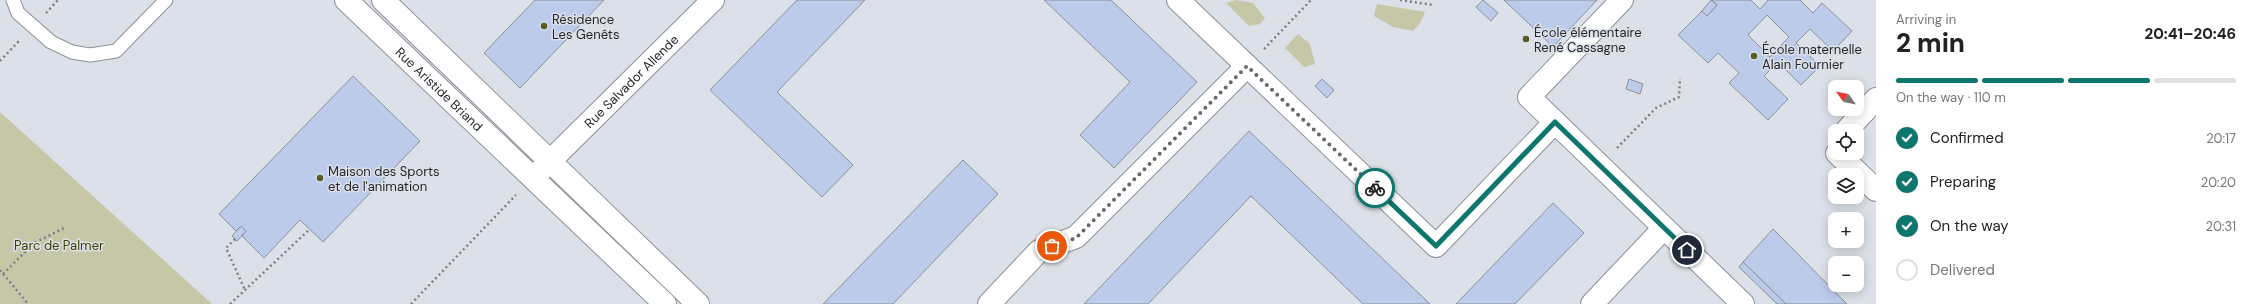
<!DOCTYPE html>
<html lang="en">
<head>
<meta charset="utf-8">
<style>
  body { margin:0; font-family:"DM Sans",sans-serif; background:#f2f2f2; color:#222; height:100vh; display:flex; flex-direction:column; font-size:15px; white-space:nowrap }
  * { box-sizing:border-box; margin:0 }
  p { font-size:13px; color:#767676 }
  .icon { flex:none; width:22px; height:22px; fill:none; stroke:currentColor; stroke-width:2; stroke-linecap:round; stroke-linejoin:round }
  .map { position:relative; flex:1; overflow:hidden }
  .side { display:flex; flex-direction:column; background:#fff; width:380px }
  .side>* { flex:none }
  .needle { width:26px; rotate:303deg }
  .tools { position:absolute; left:1828px; top:80px; display:grid; gap:8px }
  .tools a { display:grid; place-items:center; width:36px; height:36px; border-radius:8px; background:#fff; box-shadow:0 2px 10px #0003; font-size:20px }
  .pin { position:absolute; display:grid; place-items:center; width:34px; height:34px; color:#fff; margin:-17px; border:2px solid #fff; border-radius:50%; box-shadow:0 1px 4px #0007 }
  .courier { position:absolute; display:grid; place-items:center; width:40px; height:40px; margin:-20px; border:3px solid #0f766e; border-radius:50%; background:#fff; color:#222; box-shadow:0 1px 5px #0007 }
  .overview em { font-style:normal; font-weight:800 }
  .overview div { display:flex; flex-direction:column-reverse }
  .overview { display:flex; align-items:center; justify-content:space-between; height:68px; padding:0 20px }
  h1 { font-size:26px; font-weight:800; line-height:30px }
  .bar { display:grid; grid-template-columns:repeat(4,1fr); gap:6px 4px; align-content:center; height:48px; padding:0 20px }
  .bar i { height:5px; border-radius:3px; background:#e0e0e0 }
  .bar .active { background:#0f766e }
  .bar p { grid-column:span 4 }
  ol { padding:0 20px; list-style:none }
  li { display:flex; align-items:center; gap:12px; height:44px }
  li p { margin-inline-start:auto }
  li .icon { padding:4px; border-radius:50%; background:#0f766e; color:#fff; stroke-width:4 }
  li:last-child { color:#767676 }
  li i { width:22px; height:22px; border:2px solid #e0e0e0; border-radius:50% }
  main { display:flex; flex:1; min-height:0 }
  .map>svg:first-child { display:block }
  .green { fill:#c5c7a7 }
  .building { fill:#bccbea; stroke:#8d9098; fill-rule:evenodd }
  .lines { fill:none; stroke-linecap:round; stroke-linejoin:round }
  .lane-casing { stroke:#8c9098; stroke-width:15 }
  .street-casing { stroke:#8c9098; stroke-width:24 }
  .path { stroke:#7d8086; stroke-width:2.5; stroke-dasharray:2 3; stroke-linecap:butt }
  .lane { stroke:#fff; stroke-width:13 }
  .street { stroke:#fff; stroke-width:22 }
  .done { stroke:#66686d; stroke-width:4; stroke-dasharray:0 7.2 }
  .route { stroke:#0f766e; stroke-width:5 }
  .poi-dot { fill:#595a27; stroke:#dce0e8; stroke-width:1.5 }
  .labels { text-anchor:middle; stroke-width:3; stroke-linejoin:round; paint-order:stroke }
  .poi-label { font-size:13px; fill:#26272b; stroke:#dce0e8; text-anchor:start }
  .street-label { font-size:13px; fill:#26272b; stroke:#dce0e8 }
  .park-label { font-size:13px; fill:#3f4003; stroke:#dce0e8 }
</style>
</head>
<body>
<main>
<div class="map">
<svg width="1876" height="304" viewBox="0 0 1876 304">
  <rect width="100%" height="100%" fill="#dce0e8"/>
  <g class="green">
    <path d="M1236,0L1253,3L1265,18L1260,24L1249,26L1226,3Z"/>
    <path d="M1377,4L1425,12L1420,23L1413,31L1393,27L1374,16Z"/>
    <path d="M1298,34L1310,44L1315,64L1304,67L1285,48Z"/>
    <path d="M0,112L212,304H0Z"/>
  </g>
  <g class="building">
    <path d="M535,0H604L520,88L484,53Z"/>
    <path d="M797,0H865L777,92L853,165L822,197L710,90Z"/>
    <path d="M1044,0H1111L1197,82L1114,168L1080,135L1130,82Z"/>
    <path d="M1483,0L1498,13L1491,21L1476,7Z"/>
    <path d="M1504,0H1597L1553,47Z"/>
    <path d="M1711,0H1751L1760,9L1768,0H1800L1813,13L1822,3L1852,31L1833,51L1810,29L1796,43L1820,66L1801,85L1778,62L1764,76L1788,99L1768,120L1729,83L1739,73L1718,53L1708,63L1678,35L1702,11L1707,16L1717,5ZM1767,15L1789,37L1770,57L1748,35Z"/>
    <path d="M1711,0L1717,5L1707,16L1702,11Z"/>
    <path d="M353,76L420,141L323,242L300,220L264,258L242,236L246,231L241,226L236,231L219,214Z"/>
    <path d="M1322,79L1334,90L1327,98L1315,86Z"/>
    <path d="M1629,79L1643,84L1640,94L1626,89Z"/>
    <path d="M1249,131L1430,304H1363L1251,196L1148,304H1084Z"/>
    <path d="M963,160L998,194L893,304H823Z"/>
    <path d="M1553,203L1584,233L1515,304H1456Z"/>
    <path d="M241,226L246,231L237,241L232,236Z"/>
    <path d="M1773,229L1847,304H1786L1743,262Z"/>
    <path d="M1743,262L1786,304H1777L1739,267Z"/>
  </g>
  <g class="lines">
    <defs>
      <path id="lane" d="M13,0L18,13L51,42L72,52L90,55L116,51L166,0"/>
      <g id="street">
        <path id="s1" d="M346,0L665,304"/>
        <path d="M383,0L698,304"/>
        <path d="M1178,0L1436,246L1555,122"/>
        <path d="M1622,0L1529,97L1743,304"/>
        <path d="M1846,131L1876,99"/>
        <path d="M1837,153L1876,190"/>
        <path id="s2" d="M540,171L713,0"/>
        <path d="M989,304L1039,251L1076,237L1247,66"/>
        <path d="M1592,304L1664,228"/>
      </g>
    </defs>
    <use href="#lane" class="lane-casing"/>
    <use href="#street" class="street-casing"/>
    <g class="path">
      <path d="M1400,0L1434,5"/>
      <path d="M46,13L58,0"/>
      <path d="M1264,49L1311,0"/>
      <path d="M0,61L19,41"/>
      <path d="M1617,148L1656,108L1679,97L1680,78"/>
      <path d="M235,239L226,248L245,290"/>
      <path d="M0,270L28,304"/>
      <path d="M3,274L34,243L66,227"/>
      <path d="M230,304L310,229"/>
      <path d="M411,304L516,195"/>
    </g>
    <use href="#lane" class="lane"/>
    <use href="#street" class="street"/>
  </g>
  <g class="lines">
    <path class="done" d="M1052,246L1076,238L1247,66L1375,188"/>
    <path class="route" d="M1375,188L1436,246L1555,122L1687,250"/>
  </g>
  <g class="poi-dot">
    <circle cx="544" cy="26" r="4"/>
    <circle cx="1526" cy="39" r="4"/>
    <circle cx="1754" cy="56" r="4"/>
    <circle cx="320" cy="178" r="4"/>
  </g>
  <g class="labels">
    <g class="poi-label">
      <text x="552" y="24">Résidence<tspan x="552" dy="15">Les Genêts</tspan></text>
      <text x="1534" y="37">École élémentaire<tspan x="1534" dy="15">René Cassagne</tspan></text>
      <text x="1762" y="54">École maternelle<tspan x="1762" dy="15">Alain Fournier</tspan></text>
      <text x="328" y="176">Maison des Sports<tspan x="328" dy="15">et de l'animation</tspan></text>
    </g>
    <g class="street-label">
      <text dy="5" stroke="none"><textPath href="#s2" startOffset="128">Rue Salvador Allende</textPath></text>
      <text dy="5" stroke="none"><textPath href="#s1" startOffset="129">Rue Aristide Briand</textPath></text>
    </g>
    <g class="park-label">
      <text x="59" y="250">Parc de Palmer</text>
    </g>
  </g>
</svg>
<div class="tools">
<a><svg class="needle" viewBox="-14 -14 28 28"><path d="M0-13l5 13h-10z" fill="#e53935"/><path d="M0 13l5-13h-10z" fill="#767676"/></svg></a>
<a><svg class="icon" aria-label="locate" viewBox="0 0 24 24"><circle cx="12" cy="12" r="6"/><path d="M12 2v4M12 18v4M2 12h4M18 12h4"/></svg></a>
<a><svg class="icon" aria-label="layers" viewBox="0 0 24 24"><path d="M12 4l9 5-9 5-9-5zM3 14l9 5 9-5"/></svg></a>
<a>+</a>
<a>−</a>
</div>
<div class="pin" style="left:1052px;top:246px;background:#ea580c"><svg class="icon" aria-label="bag" viewBox="0 0 24 24"><path d="M5 8h14l-1 12H6zM9 8a3 3 0 0 1 6 0"/></svg></div>
<div class="pin" style="left:1687px;top:250px;background:#1f2937"><svg class="icon" aria-label="home" viewBox="0 0 24 24"><path d="M3 11l9-7 9 7M6 9v11h12V9"/></svg></div>
<div class="courier" style="left:1375px;top:188px"><svg class="icon" aria-label="bike" viewBox="0 0 24 24"><circle cx="6" cy="16" r="4"/><circle cx="18" cy="16" r="4"/><path d="M6 16l4-8h5l3 8M10 8l3 8H6M13 5h3"/></svg></div>
</div>
<section class="side">
<div class="overview"><div><h1>2 min</h1><p>Arriving in</p></div><em>20:41–20:46</em></div>
<div class="bar"><i class="active"></i><i class="active"></i><i class="active"></i><i></i><p>On the way · 110 m</p></div>
<ol>
<li><svg class="icon" aria-label="check" viewBox="0 0 24 24"><path d="M5 12l5 5 9-10"/></svg>Confirmed<p>20:17</p></li>
<li><svg class="icon" aria-label="check" viewBox="0 0 24 24"><path d="M5 12l5 5 9-10"/></svg>Preparing<p>20:20</p></li>
<li><svg class="icon" aria-label="check" viewBox="0 0 24 24"><path d="M5 12l5 5 9-10"/></svg>On the way<p>20:31</p></li>
<li><i></i>Delivered</li>
</ol>
</section>
</main>
</body>
</html>
